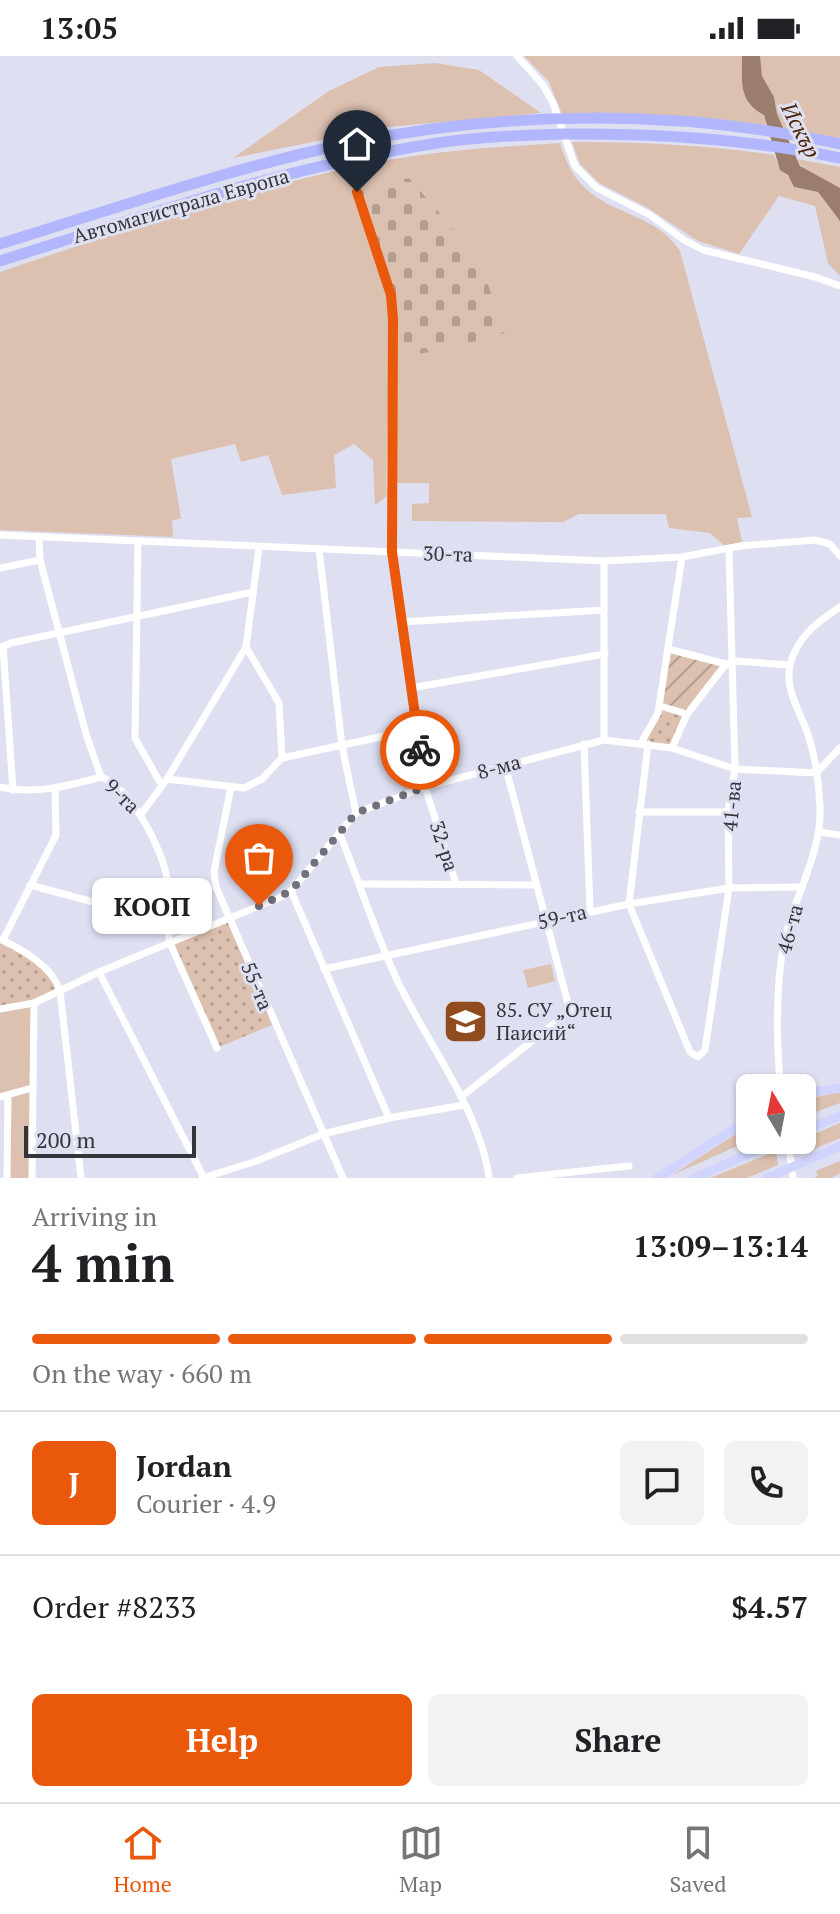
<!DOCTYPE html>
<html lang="en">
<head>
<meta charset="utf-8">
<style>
  body { margin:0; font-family:"PT Serif",serif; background:#f2f2f2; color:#202124; height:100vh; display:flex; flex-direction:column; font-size:30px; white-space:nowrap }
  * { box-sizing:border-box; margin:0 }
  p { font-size:26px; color:#757577 }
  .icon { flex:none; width:44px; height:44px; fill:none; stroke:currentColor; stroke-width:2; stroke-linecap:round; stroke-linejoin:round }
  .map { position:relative; height:1122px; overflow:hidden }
  .side { display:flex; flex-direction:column; background:#fff; flex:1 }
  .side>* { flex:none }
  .needle { width:52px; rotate:350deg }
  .controls { position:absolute; left:736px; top:1018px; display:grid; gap:16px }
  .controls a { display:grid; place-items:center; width:80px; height:80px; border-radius:12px; background:#fff; box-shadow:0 2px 6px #0004; font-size:40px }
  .scale { position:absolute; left:24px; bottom:20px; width:172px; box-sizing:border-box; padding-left:8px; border:4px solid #34353c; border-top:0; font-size:22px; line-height:28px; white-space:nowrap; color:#34353c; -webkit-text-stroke:6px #dee0f2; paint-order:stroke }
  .pin { position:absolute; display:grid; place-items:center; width:68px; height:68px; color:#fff; margin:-82px -34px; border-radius:50% 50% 50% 0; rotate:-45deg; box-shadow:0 0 8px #0007 }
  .pin .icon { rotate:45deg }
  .courier { position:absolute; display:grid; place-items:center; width:80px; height:80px; margin:-40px; border:6px solid #ea580c; border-radius:50%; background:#fff; color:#222; box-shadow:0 2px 10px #0007 }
  .bubble { position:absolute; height:56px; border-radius:12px; background:#fff; box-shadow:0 2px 6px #0004; font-size:26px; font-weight:600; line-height:56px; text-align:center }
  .headline em { font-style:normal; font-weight:600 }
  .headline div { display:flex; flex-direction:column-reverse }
  .headline { display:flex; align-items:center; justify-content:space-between; height:136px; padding:0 32px }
  h1 { font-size:52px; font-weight:600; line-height:60px }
  .bar { display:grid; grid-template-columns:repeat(4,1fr); gap:12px 8px; align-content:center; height:96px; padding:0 32px }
  .bar i { height:10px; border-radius:6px; background:#e0e0e0 }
  .bar .selected { background:#ea580c }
  .bar p { grid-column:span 4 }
  .line { display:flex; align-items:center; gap:20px; padding:0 32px; border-top:2px solid #e0e0e0 }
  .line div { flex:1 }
  .round { display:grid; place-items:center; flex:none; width:84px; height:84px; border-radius:12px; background:#f2f2f2 }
  .primary-button { display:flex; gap:16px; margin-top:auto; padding:16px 32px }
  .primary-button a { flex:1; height:92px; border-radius:12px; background:#ea580c; color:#fff; font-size:32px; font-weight:600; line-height:92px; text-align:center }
  .primary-button a+a { background:#f2f2f2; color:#202124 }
  .status { display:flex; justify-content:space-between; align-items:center; height:56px; padding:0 40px; background:#fff; direction:ltr }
  .status svg { height:22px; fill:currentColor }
  .menu { display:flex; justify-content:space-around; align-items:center; height:112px; border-top:2px solid #e0e0e0; background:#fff; font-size:22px; color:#757577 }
  .menu a { display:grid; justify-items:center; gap:4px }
  .menu .selected { color:#ea580c }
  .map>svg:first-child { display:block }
  .grass { fill:#dcc0b0; fill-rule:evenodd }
  .cemetery { fill:url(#cemetery-stones) }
  .park { fill:url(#park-dots) }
  .garden { fill:url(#garden-furrows) }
  .water { fill:#9a7d6d }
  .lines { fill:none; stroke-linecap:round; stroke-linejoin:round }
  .minor { stroke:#fff; stroke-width:7 }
  .major { stroke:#d1d4fe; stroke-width:9 }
  .highway { stroke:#b2b7fd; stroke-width:11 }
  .done { stroke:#70717c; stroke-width:8; stroke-dasharray:0 14.4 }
  .route { stroke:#ea580c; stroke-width:10 }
  .labels { text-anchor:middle; stroke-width:6; stroke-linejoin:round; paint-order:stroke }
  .street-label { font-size:20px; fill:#34353c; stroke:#dee0f2 }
  .poi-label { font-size:20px; fill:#34353c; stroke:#dee0f2; text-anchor:start }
  .water-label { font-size:22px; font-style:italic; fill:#4f260a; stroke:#dee0f2 }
</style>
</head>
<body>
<div class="status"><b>13:05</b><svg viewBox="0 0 49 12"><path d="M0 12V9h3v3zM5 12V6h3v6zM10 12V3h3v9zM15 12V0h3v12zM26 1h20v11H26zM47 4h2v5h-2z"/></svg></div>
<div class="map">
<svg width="840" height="1122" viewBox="0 0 840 1122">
  <defs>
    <pattern id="cemetery-stones" width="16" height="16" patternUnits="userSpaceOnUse" patternTransform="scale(2)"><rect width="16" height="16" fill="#dcc0b0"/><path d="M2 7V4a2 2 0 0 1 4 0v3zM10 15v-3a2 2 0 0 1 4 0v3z" fill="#b39d90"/></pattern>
    <pattern id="park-dots" width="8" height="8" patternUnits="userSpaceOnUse" patternTransform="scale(2)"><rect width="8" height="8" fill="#dcc0b0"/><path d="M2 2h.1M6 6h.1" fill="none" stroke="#b39d90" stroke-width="1.8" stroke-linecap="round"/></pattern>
    <pattern id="garden-furrows" width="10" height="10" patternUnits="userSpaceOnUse" patternTransform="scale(2)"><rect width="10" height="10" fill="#dcc0b0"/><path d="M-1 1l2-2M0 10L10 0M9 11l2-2" fill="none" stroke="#b39d90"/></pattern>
  </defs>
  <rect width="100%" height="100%" fill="#dee0f2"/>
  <g class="grass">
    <path d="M524,0H742C742,26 738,45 764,59L767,71C699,61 631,57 562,58L549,26Z"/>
    <path d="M760,0H840V82L784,73L777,58L774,41L762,21Z"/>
    <path d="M435,7L479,14L541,57L389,71L233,102L329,35L379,11Z"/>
    <path d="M572,86C640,86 707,89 774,99C780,116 789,117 795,131L818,136L840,165V220L828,207L815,150L779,140L739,198L698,185L646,151L599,127L580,108Z"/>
    <path d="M560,87C565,103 571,118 583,130C611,159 656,158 680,195L752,461L737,462L742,486L729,494L710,477L669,472L666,458H579L563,466L412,465V448L429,447V427H391L390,438L375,449L373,404L354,388L334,399L336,432L282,439L268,399L241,406L235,388L171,403L181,462L172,465L173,481L0,474V216C121,175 242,134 367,108C430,95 496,91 560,87ZM473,196L487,225L505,277L391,239Z"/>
    <path d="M797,103L840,111V132C825,124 805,119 797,103Z"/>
    <path d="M551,908L555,925L528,932L523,914Z"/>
    <path d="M34,947L32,1122H7L8,1040L0,1041V952Z"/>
    <path d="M840,1036V1047L810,1058L807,1053L802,1055V1044Z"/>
    <path d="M840,1067V1082L805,1097L803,1083Z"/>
    <path d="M750,1069L751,1084L672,1119Z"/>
    <path d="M776,1095L778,1109L747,1122H710Z"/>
    <path d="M840,1105V1117L831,1122H814L818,1120L816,1115Z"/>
  </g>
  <path class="cemetery" d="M409,122L473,196L487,225L505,277L443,294L392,302L391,239L357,136Z"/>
  <g class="park">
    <path d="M660,650L687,658L672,692L641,687Z"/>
    <path d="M228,863L274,968L217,992L170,887Z"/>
    <path d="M0,883L42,910L60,935L34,947L0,953Z"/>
  </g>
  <path class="garden" d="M668,593L726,608L687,658L660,650Z"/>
  <path class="water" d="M742,0H760L762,20L774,41L777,58L800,110L840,132V165L818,136L794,131L788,119L780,114L764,59C738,45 742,26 742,0Z"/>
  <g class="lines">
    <g class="minor">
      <path d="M517,0L543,29L553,47L575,110L597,132L650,159L684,184L703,194L815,221L840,230"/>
      <path d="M357,136L391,239L393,263L390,427L392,496L425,731L456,828"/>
      <path d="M0,479L604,505L682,501L740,490L815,484L830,488L840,500"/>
      <path d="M39,482L40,504L86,678L101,721C130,730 164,795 167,824C170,845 165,867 170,887L217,992"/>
      <path d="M138,485L135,682L162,730"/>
      <path d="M319,493L342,690L356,757"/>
      <path d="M604,505V684"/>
      <path d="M0,512L40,504"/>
      <path d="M401,566L604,554"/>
      <path d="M3,590L13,734"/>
      <path d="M0,592L11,587L253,536"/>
      <path d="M668,593L726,608"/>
      <path d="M411,632L605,598"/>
      <path d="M660,650L687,658"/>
      <path d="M641,687L658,657L682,501"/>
      <path d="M584,688L590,854"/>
      <path d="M648,688L629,848L690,996L698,1001L705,994L729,832L728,756L735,713L729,494"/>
      <path d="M672,692L687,658L726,608L736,605L790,609"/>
      <path d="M282,702L417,673"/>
      <path d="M816,717L840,692"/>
      <path d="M167,723L244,732L262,723L282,702L279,647L246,591"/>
      <path d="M0,731C34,739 68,730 101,721"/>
      <path d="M231,731L214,816L216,831L343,1122"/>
      <path d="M639,756H728"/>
      <path d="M142,757L167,723L246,591L259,492"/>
      <path d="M339,776C359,825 375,876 397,924C426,985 481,1056 489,1122"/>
      <path d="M819,776L840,779"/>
      <path d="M360,828L536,829"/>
      <path d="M30,829L123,854L167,874"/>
      <path d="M291,835L389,1062"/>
      <path d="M0,883C23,894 52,910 60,935L81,1122"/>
      <path d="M3,884L56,779L55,733"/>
      <path d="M324,913L629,848L729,832L802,831"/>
      <path d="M99,916L204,1122"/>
      <path d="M0,953L34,947L99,916L281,841L291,835L356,757L425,731L604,684L672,692L735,713L816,717"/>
      <path d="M781,1032C776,992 776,931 783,892C791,845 822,800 820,751C819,730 816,705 810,685C803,659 784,636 790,609C797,581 817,566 840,551"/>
      <path d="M0,1041L32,1032"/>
      <path d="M461,1041L570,955L505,709"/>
      <path d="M788,1084L793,1122"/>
      <path d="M7,1122L8,1039"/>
      <path d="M32,1122L34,947"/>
      <path d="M202,1122L254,1106L323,1078L389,1062L464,1049"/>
      <path d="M517,1122L629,1110"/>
    </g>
    <g class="major">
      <path d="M802,1038L840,1032"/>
      <path d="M802,1075L840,1060"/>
      <path d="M657,1122L750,1063"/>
      <path d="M694,1122L781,1084"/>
      <path d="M767,1122L840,1090"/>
    </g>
    <g class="highway">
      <path d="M0,188C114,153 228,113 345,88C506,54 679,53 840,88"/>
      <path d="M0,205C142,160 284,112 431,88C474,81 520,79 564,78C656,77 749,83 840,102"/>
    </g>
  </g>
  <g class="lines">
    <path class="done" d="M259,850L291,835L356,757L425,731L420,694"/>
    <path class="route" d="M357,136L391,239L393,263L392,496L420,694"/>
  </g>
  <defs>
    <symbol id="school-square" viewBox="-11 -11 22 22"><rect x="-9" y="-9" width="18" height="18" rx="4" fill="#904c1f" stroke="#dee0f2"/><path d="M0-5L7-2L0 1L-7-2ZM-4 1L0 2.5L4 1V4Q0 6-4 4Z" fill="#fff"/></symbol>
  </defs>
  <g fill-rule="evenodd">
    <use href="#school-square" x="440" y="940" width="51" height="51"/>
  </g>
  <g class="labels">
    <g class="street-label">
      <text transform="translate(181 150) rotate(-16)" y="7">Автомагистрала Европа</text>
      <text transform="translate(448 498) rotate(2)" y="7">30-та</text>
      <text transform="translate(499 711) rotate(-15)" y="7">8-ма</text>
      <text transform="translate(122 740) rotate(44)" y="7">9-та</text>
      <text transform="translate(732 750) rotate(-85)" y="7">41-ва</text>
      <text transform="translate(444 790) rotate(72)" y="7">32-ра</text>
      <text transform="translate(562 861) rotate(-13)" y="7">59-та</text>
      <text transform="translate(790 873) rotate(-75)" y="7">46-та</text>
      <text transform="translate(257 930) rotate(67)" y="7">55-та</text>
    </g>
    <g class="poi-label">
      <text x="496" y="961">85. СУ „Отец<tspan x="496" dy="23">Паисий“</tspan></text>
    </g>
    <g class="water-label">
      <text transform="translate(801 74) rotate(63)" y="8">Искър</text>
    </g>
  </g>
</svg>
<div class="controls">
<a><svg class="needle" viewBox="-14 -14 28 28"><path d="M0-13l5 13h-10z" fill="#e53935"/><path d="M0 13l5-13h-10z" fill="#757577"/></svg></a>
</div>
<div class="scale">200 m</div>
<div class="pin" style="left:259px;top:850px;background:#ea580c"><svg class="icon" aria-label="bag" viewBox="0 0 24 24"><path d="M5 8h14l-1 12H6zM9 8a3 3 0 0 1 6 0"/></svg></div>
<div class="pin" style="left:357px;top:136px;background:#1f2937"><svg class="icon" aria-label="home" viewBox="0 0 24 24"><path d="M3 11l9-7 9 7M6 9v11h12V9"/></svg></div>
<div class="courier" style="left:420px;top:694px"><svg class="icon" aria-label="bike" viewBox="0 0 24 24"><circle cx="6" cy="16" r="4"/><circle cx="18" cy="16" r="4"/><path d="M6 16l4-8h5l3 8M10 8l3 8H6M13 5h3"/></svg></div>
<div class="bubble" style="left:92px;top:822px;width:120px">КООП</div>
</div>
<section class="side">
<div class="headline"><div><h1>4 min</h1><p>Arriving in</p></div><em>13:09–13:14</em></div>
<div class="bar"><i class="selected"></i><i class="selected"></i><i class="selected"></i><i></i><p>On the way · 660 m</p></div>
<div class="line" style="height:144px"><b class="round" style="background:#ea580c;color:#fff">J</b><div><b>Jordan</b><p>Courier · 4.9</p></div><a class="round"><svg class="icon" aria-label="chat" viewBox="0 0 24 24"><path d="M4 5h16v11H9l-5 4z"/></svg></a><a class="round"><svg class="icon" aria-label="phone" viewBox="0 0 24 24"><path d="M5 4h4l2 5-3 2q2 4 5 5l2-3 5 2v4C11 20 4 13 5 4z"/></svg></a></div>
<div class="line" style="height:104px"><div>Order #8233</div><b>$4.57</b></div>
<div class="primary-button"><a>Help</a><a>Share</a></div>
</section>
<nav class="menu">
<a class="selected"><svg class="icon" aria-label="home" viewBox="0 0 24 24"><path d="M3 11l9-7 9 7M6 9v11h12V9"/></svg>Home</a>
<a><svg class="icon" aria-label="map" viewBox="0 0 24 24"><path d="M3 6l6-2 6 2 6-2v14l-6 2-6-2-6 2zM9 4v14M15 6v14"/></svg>Map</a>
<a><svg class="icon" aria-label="saved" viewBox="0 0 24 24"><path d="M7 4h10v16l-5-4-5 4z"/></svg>Saved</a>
</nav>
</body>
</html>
